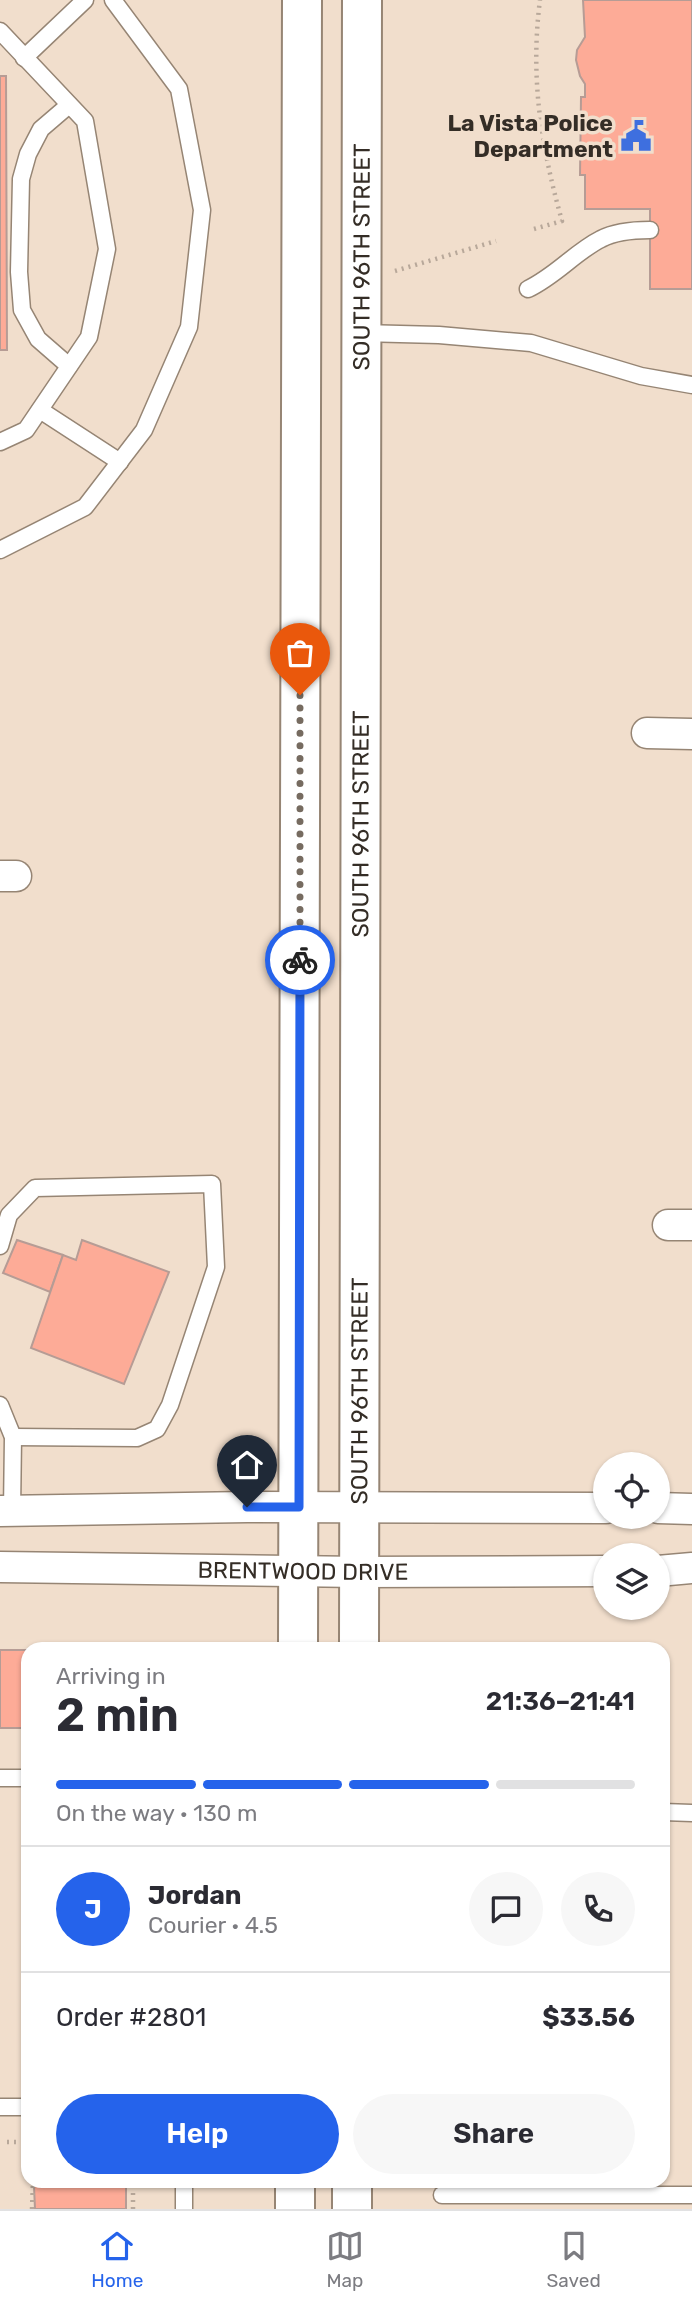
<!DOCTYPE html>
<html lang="en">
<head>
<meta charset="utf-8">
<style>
  body { margin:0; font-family:Rubik,sans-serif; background:#f7f7f7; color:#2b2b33; height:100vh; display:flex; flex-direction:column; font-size:26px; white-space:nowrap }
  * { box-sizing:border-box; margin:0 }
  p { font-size:23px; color:#7c7c81 }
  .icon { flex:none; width:38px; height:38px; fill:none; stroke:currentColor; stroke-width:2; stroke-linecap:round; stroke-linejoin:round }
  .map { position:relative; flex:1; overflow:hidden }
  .details { position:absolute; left:21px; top:1642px; width:649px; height:546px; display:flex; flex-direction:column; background:#fff; border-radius:21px; box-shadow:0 2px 5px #0004 }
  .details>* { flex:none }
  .controls { position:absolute; left:593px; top:1452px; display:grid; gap:14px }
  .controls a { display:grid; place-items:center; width:77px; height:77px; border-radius:50%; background:#fff; box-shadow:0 2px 5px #0004; font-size:35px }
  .pin { position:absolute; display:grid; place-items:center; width:60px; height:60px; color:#fff; margin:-72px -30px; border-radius:50% 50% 50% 0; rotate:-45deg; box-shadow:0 0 7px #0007 }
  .pin .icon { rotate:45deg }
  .courier { position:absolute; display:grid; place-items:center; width:70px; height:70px; margin:-35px; border:5px solid #2563eb; border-radius:50%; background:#fff; color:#222; box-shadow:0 2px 9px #0007 }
  .head em { font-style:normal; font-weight:600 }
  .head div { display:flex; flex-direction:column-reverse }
  .head { display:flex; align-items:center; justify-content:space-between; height:119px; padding:0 35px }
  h1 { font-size:46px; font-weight:600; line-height:52px }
  .bar { display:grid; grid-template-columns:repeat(4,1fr); gap:10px 7px; align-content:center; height:84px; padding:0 35px }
  .bar i { height:9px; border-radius:5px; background:#e1e1e2 }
  .bar .on { background:#2563eb }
  .bar p { grid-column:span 4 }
  .line { display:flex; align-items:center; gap:18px; padding:0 35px; border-top:2px solid #e1e1e2 }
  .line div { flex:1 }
  .round { display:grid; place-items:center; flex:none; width:74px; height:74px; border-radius:37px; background:#f7f7f7 }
  .primary-button { display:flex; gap:14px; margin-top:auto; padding:14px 35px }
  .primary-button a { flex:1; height:80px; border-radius:42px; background:#2563eb; color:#fff; font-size:28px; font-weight:600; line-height:80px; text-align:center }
  .primary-button a+a { background:#f7f7f7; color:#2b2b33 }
  .tab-bar { display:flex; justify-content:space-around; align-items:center; height:98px; border-top:2px solid #e1e1e2; background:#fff; font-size:19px; color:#7c7c81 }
  .tab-bar a { display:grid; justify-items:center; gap:4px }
  .tab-bar .on { color:#2563eb }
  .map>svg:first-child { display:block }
  .building { fill:#fdab97; stroke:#b69c95; stroke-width:2 }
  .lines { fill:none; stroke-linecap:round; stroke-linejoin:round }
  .lane-casing { stroke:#968574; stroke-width:19 }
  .street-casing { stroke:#968574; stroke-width:33 }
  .secondary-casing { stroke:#968574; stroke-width:42 }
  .path { stroke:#b8a89a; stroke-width:4.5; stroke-dasharray:2 5; stroke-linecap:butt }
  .lane { stroke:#fff; stroke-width:16 }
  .street { stroke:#fff; stroke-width:30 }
  .secondary { stroke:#fff; stroke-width:38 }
  .done { stroke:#766b60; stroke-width:7; stroke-dasharray:0 12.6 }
  .route { stroke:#2563eb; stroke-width:9 }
  .labels { text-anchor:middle; stroke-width:7; stroke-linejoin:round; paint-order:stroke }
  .poi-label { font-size:23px; font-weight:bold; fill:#342d26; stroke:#f1decc; text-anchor:end }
  .street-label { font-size:23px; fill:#342d26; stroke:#f1decc }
</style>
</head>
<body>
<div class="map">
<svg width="692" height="2209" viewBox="0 0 692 2209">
  <rect width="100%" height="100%" fill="#f1decc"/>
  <g class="building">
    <path d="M583,0H692V289H650V209H585V175H580L581,97H585V84L580,76L576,60L577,50L585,37Z"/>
    <path d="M0,76H6L7,350H0Z"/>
    <path d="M17,1240L63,1255L50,1292L3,1273Z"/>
    <path d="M82,1240L169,1272L124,1384L31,1348L63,1255L76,1260Z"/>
    <rect x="0" y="1650" width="28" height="78"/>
    <path d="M39,2180L126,2182V2209H35L34,2186H39Z"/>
  </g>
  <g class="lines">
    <defs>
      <g id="lane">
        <path d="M0,31L85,121L107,249L89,337L26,430L0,442"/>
        <path d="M24,58L85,0"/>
        <path d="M69,105L41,129L28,154L21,179L19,272L22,310L38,339L69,366"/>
        <path d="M528,289C557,275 575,252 601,239C616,231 634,230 650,230"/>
        <path d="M361,333L439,335L531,343L641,376L692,385"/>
        <path d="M40,410L120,462"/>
        <path d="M0,550L85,507L144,430L189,327L202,210L179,89L113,0"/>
        <path d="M0,1246L9,1215L35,1188L212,1184L216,1267L170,1405L157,1429L137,1438L13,1437"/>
        <path d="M0,1405L13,1437L12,1511"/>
        <path d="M0,1778H28"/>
        <path d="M663,1812L692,1813"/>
        <path d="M0,2107H28"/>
        <path d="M184,2180V2209"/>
        <path d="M442,2195H692"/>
      </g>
      <g id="street">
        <path d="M647,733L692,734"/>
        <path d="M0,876H16"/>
        <path d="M668,1225H692"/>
        <path d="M658,1508L692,1509"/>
        <path d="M0,1511L247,1507L606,1508"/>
        <path id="s1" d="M0,1567L360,1572L606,1571"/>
        <path d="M658,1571L692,1568"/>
      </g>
      <g id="secondary">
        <path d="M298,1648L302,0"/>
        <path id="s2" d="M359,1648L362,0"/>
        <path d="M295,2209V2180"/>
        <path d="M352,2209V2180"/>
      </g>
    </defs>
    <use href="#lane" class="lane-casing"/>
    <use href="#street" class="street-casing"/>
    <use href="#secondary" class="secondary-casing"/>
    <g class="path">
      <path d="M534,229L562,221C541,146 530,78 540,0"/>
      <path d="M395,271L496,241"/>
      <path d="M7,2142H28"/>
      <path d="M32,2209L33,2180"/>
      <path d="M133,2209V2180"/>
    </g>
    <use href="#lane" class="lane"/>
    <use href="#street" class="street"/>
    <use href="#secondary" class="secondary"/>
  </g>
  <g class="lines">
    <path class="done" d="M300,960V695"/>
    <path class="route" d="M247,1507H299L300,960"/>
  </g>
  <defs>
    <symbol id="civic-bare" viewBox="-9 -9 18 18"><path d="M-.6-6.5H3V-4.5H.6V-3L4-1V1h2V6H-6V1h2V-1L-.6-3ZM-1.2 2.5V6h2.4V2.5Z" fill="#3e6fdf" stroke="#f1decc" stroke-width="2.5" paint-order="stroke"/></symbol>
  </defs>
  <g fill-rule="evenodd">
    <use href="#civic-bare" x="614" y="114" width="44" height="44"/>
  </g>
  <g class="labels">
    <g class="poi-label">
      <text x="613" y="131">La Vista Police<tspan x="613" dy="26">Department</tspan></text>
    </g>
    <g class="street-label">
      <text dy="8" stroke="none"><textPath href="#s2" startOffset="1391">SOUTH 96TH STREET</textPath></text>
      <text dy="8" stroke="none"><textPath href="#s2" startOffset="824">SOUTH 96TH STREET</textPath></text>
      <text dy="8" stroke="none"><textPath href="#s2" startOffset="257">SOUTH 96TH STREET</textPath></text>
      <text dy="8" stroke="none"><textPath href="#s1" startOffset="303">BRENTWOOD DRIVE</textPath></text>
    </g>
  </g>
</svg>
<div class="controls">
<a><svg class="icon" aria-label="locate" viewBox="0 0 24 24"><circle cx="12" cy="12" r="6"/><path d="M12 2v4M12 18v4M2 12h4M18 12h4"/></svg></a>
<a><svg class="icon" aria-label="layers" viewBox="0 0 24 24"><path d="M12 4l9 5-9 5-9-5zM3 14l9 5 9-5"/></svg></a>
</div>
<div class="pin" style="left:300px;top:695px;background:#ea580c"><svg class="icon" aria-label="bag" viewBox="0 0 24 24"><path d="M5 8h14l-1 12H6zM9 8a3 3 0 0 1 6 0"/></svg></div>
<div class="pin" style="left:247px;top:1507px;background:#1f2937"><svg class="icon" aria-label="home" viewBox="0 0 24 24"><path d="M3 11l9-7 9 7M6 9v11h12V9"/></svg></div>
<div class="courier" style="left:300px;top:960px"><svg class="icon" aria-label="bike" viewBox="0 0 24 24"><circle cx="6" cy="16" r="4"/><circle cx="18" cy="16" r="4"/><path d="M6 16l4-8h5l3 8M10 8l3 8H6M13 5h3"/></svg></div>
<section class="details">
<div class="head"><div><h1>2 min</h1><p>Arriving in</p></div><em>21:36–21:41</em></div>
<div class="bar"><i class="on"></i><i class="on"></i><i class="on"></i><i></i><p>On the way · 130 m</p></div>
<div class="line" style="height:126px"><b class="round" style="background:#2563eb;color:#fff">J</b><div><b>Jordan</b><p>Courier · 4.5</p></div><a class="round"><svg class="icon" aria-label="chat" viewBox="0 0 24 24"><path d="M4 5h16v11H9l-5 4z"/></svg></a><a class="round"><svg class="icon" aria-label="phone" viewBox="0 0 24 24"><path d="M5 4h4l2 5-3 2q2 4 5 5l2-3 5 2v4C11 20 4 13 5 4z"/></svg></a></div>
<div class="line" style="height:91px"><div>Order #2801</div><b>$33.56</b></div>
<div class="primary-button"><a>Help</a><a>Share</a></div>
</section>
</div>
<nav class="tab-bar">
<a class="on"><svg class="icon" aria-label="home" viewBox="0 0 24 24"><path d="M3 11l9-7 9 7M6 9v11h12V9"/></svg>Home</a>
<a><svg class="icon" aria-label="map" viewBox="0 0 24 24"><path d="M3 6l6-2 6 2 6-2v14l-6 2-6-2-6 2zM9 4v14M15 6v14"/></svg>Map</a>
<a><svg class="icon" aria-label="saved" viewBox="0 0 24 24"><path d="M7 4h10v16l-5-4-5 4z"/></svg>Saved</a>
</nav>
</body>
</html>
